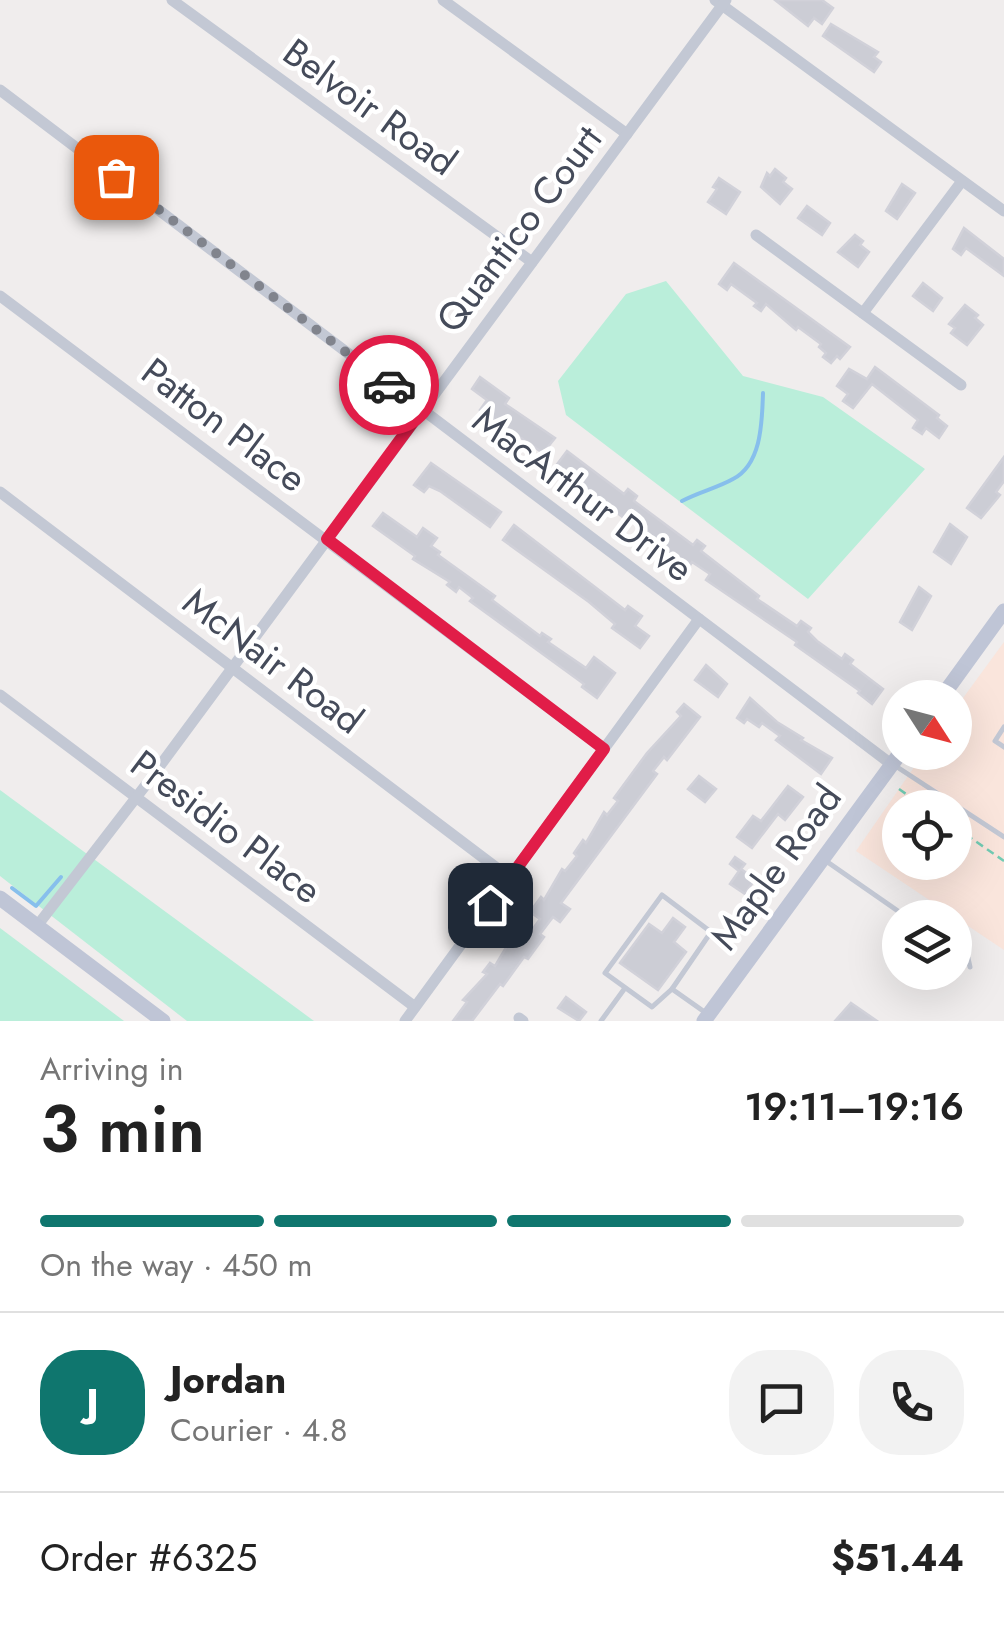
<!DOCTYPE html>
<html lang="en">
<head>
<meta charset="utf-8">
<style>
  body { margin:0; font-family:Jost,sans-serif; background:#f2f2f2; color:#222; height:100vh; display:flex; flex-direction:column; font-size:38px; white-space:nowrap }
  * { box-sizing:border-box; margin:0 }
  p { font-size:32px; color:#767676 }
  .icon { flex:none; width:55px; height:55px; fill:none; stroke:currentColor; stroke-width:2; stroke-linecap:round; stroke-linejoin:round }
  .map { position:relative; height:1021px; overflow:hidden }
  .sheet { display:flex; flex-direction:column; background:#fff; flex:1 }
  .sheet>* { flex:none }
  .needle { width:65px; rotate:126deg }
  .fabs { position:absolute; left:882px; top:680px; display:grid; gap:20px }
  .fabs a { display:grid; place-items:center; width:90px; height:90px; border-radius:50%; background:#fff; box-shadow:0 10px 40px #0002; font-size:50px }
  .pin { position:absolute; display:grid; place-items:center; width:85px; height:85px; color:#fff; margin:-42px; border-radius:20px; box-shadow:0 5px 15px #0006 }
  .courier { position:absolute; display:grid; place-items:center; width:100px; height:100px; margin:-50px; border:8px solid #e11d48; border-radius:50%; background:#fff; color:#222; box-shadow:0 2px 12px #0007 }
  .headline em { font-style:normal; font-weight:600 }
  .headline div { display:flex; flex-direction:column-reverse }
  .headline { display:flex; align-items:center; justify-content:space-between; height:170px; padding:0 40px }
  h1 { font-size:65px; font-weight:600; line-height:75px }
  .bar { display:grid; grid-template-columns:repeat(4,1fr); gap:15px 10px; align-content:center; height:120px; padding:0 40px }
  .bar i { height:12px; border-radius:8px; background:#e0e0e0 }
  .bar .on { background:#0f766e }
  .bar p { grid-column:span 4 }
  .line { display:flex; align-items:center; gap:25px; padding:0 40px; border-top:2px solid #e0e0e0 }
  .line div { flex:1 }
  .round { display:grid; place-items:center; flex:none; width:105px; height:105px; border-radius:40px; background:#f2f2f2 }
  .map>svg:first-child { display:block }
  .medical { fill:#fae5dc; fill-rule:evenodd }
  .green { fill:#baeeda }
  .lines { fill:none; stroke-linecap:round; stroke-linejoin:round }
  .stream { stroke:#87bfec; stroke-width:4 }
  .building { fill:#cccdd5; stroke:#d1d1d9; stroke-width:2.5 }
  .path { stroke:#72ccb4; stroke-width:2.5; stroke-dasharray:8 5; stroke-linecap:butt }
  .lane { stroke:#c3c8d4; stroke-width:5 }
  .street { stroke:#c3c8d4; stroke-width:11 }
  .secondary { stroke:#bfc5d6; stroke-width:15 }
  .done { stroke:#81848d; stroke-width:10; stroke-dasharray:0 18 }
  .route { stroke:#e11d48; stroke-width:12 }
  .labels { text-anchor:middle; stroke-width:9; stroke-linejoin:round; paint-order:stroke }
  .street-label { font-size:38px; fill:#454b5a; stroke:#fff }
</style>
</head>
<body>
<div class="map">
<svg width="1004" height="1021" viewBox="0 0 1004 1021">
  <rect width="100%" height="100%" fill="#f0eded"/>
  <path class="medical" d="M1004,642V950L856,851L924,753L955,752V709ZM900,808H955V862H900Z"/>
  <g class="green">
    <path d="M666,281L743,376L823,397L925,469L808,599L566,415L558,381L626,294Z"/>
    <path d="M0,790L314,1021H187L0,876Z"/>
    <path d="M0,928L124,1021H0Z"/>
  </g>
  <g class="lines">
    <g class="stream">
      <path d="M682,501C699,492 717,488 733,479C762,464 762,421 763,393"/>
      <path d="M12,888L36,906L61,877"/>
    </g>
  </g>
  <g class="building">
    <path d="M775,0H822L833,8L822,24L814,18L808,26Z"/>
    <path d="M831,24L878,52L874,57L881,62L874,72L823,36Z"/>
    <path d="M775,169L786,178L783,182L792,189L780,204L761,187L767,173L770,176Z"/>
    <path d="M719,178L740,192L726,214L708,202L717,189L713,187Z"/>
    <path d="M902,184L915,193L897,219L886,211Z"/>
    <path d="M807,206L830,223L822,235L798,218Z"/>
    <path d="M964,228L1004,259V276L966,248L961,255L953,249Z"/>
    <path d="M855,235L863,241L860,245L869,252L858,267L838,252Z"/>
    <path d="M734,263L850,347L840,359L837,356L831,363L823,357L826,353L819,347L821,344L798,327L796,330L766,304L761,311L754,306L757,303L731,284L727,290L719,284Z"/>
    <path d="M923,283L942,298L933,311L913,296Z"/>
    <path d="M965,305L978,315L975,318L983,325L967,345L951,333L955,328L949,324Z"/>
    <path d="M875,367L939,415L937,418L947,426L939,438L926,428L922,434L913,428L918,420L872,384L853,408L843,401L848,394L837,386L849,369L867,379Z"/>
    <path d="M480,377L509,398L505,404L555,438L543,453L480,410L487,400L472,389Z"/>
    <path d="M567,451L624,494L628,489L637,496L634,501L693,545L697,540L705,546L701,551L759,596L757,599L797,626L801,621L811,628L808,632L817,641L842,659L845,654L853,660L850,664L883,689L872,704L858,693L860,691L795,645L797,642L706,580L710,574L692,562L689,567L646,535L648,532L630,518L628,521L555,467Z"/>
    <path d="M1004,457V481L996,492L1000,495L981,518L967,508Z"/>
    <path d="M431,463L501,512L490,527L440,491L429,486L424,492L414,485Z"/>
    <path d="M383,513L417,537L423,528L437,538L431,546L440,552L438,555L495,596L492,600L540,636L542,633L551,639L548,642L586,668L594,657L615,673L597,698L582,687L584,684L470,601L473,598L459,587L456,592L447,585L450,582L413,559L415,556L373,526Z"/>
    <path d="M950,524L967,537L951,564L934,552Z"/>
    <path d="M514,525L625,610L628,606L642,616L635,626L649,636L640,648L612,628L615,624L589,602L503,540Z"/>
    <path d="M919,587L931,596L912,630L900,622Z"/>
    <path d="M706,665L727,684L718,697L695,680Z"/>
    <path d="M750,698L777,722L803,738L801,740L832,758L821,774L776,740L780,736L762,723L759,727L747,719L744,723L737,718Z"/>
    <path d="M684,704L700,717L667,760L664,757L653,771L657,774L561,903L570,909L560,922L553,917L540,934L544,937L528,959L524,957L503,986L500,984L472,1021H453L467,1002L463,1000L487,974L483,972L490,963L495,966L514,934L524,941L540,919L530,912L541,897L544,900L562,869L565,871L577,856L574,853L583,840L586,843L604,812L607,815L618,801L614,798L647,753L681,716L677,712Z"/>
    <path d="M699,776L716,789L705,802L688,789Z"/>
    <path d="M788,786L803,797L785,820L778,814L752,848L737,837L753,816L761,821Z"/>
    <path d="M735,857L745,864L741,869L755,879L745,894L730,884L739,871L730,864Z"/>
    <path d="M673,918L685,927L674,942L686,952L658,990L620,963L649,924L662,933Z"/>
    <path d="M566,997L586,1012L579,1021L558,1008Z"/>
    <path d="M851,1003L877,1021H835Z"/>
  </g>
  <g class="lines">
    <g class="path">
      <path d="M899,789L926,808"/>
      <path d="M955,827L1004,861"/>
    </g>
    <g class="lane">
      <path d="M1004,727L995,741L1004,747"/>
      <path d="M894,765L1004,837"/>
      <path d="M826,861L908,918"/>
      <path d="M662,895L711,932L672,989L652,1007L605,973Z"/>
      <path d="M955,949L968,958L970,967"/>
      <path d="M672,989L706,1013"/>
      <path d="M601,1021L625,988"/>
    </g>
    <g class="street">
      <path d="M172,0L532,262"/>
      <path d="M443,0L627,134"/>
      <path d="M715,0L1004,211"/>
      <path d="M0,90L891,764"/>
      <path d="M756,235L961,385"/>
      <path d="M0,296L604,749"/>
      <path d="M863,313L962,181"/>
      <path d="M0,492L510,878"/>
      <path d="M0,695L415,1007"/>
      <path d="M37,926L145,786L726,0"/>
      <path d="M519,1018L523,1021"/>
      <path d="M405,1021L699,619"/>
    </g>
    <g class="secondary">
      <path d="M941,698L1004,611"/>
      <path d="M0,898L163,1021"/>
      <path d="M704,1021L901,752"/>
    </g>
  </g>
  <g class="lines">
    <path class="done" d="M116,177L389,385"/>
    <path class="route" d="M389,385L422,410L327,539L604,749L490,905"/>
  </g>
  <g class="labels">
    <g class="street-label">
      <text transform="translate(370 107) rotate(36)" y="13">Belvoir Road</text>
      <text transform="translate(519 229) rotate(-53)" y="13">Quantico Court</text>
      <text transform="translate(224 425) rotate(37)" y="13">Patton Place</text>
      <text transform="translate(583 494) rotate(37)" y="13">MacArthur Drive</text>
      <text transform="translate(273 661) rotate(37)" y="13">McNair Road</text>
      <text transform="translate(226 827) rotate(37)" y="13">Presidio Place</text>
      <text transform="translate(776 867) rotate(-54)" y="13">Maple Road</text>
    </g>
  </g>
</svg>
<div class="fabs">
<a><svg class="needle" viewBox="-14 -14 28 28"><path d="M0-13l5 13h-10z" fill="#e53935"/><path d="M0 13l5-13h-10z" fill="#767676"/></svg></a>
<a><svg class="icon" aria-label="locate" viewBox="0 0 24 24"><circle cx="12" cy="12" r="6"/><path d="M12 2v4M12 18v4M2 12h4M18 12h4"/></svg></a>
<a><svg class="icon" aria-label="layers" viewBox="0 0 24 24"><path d="M12 4l9 5-9 5-9-5zM3 14l9 5 9-5"/></svg></a>
</div>
<div class="pin" style="left:116px;top:177px;background:#ea580c"><svg class="icon" aria-label="bag" viewBox="0 0 24 24"><path d="M5 8h14l-1 12H6zM9 8a3 3 0 0 1 6 0"/></svg></div>
<div class="pin" style="left:490px;top:905px;background:#1f2937"><svg class="icon" aria-label="home" viewBox="0 0 24 24"><path d="M3 11l9-7 9 7M6 9v11h12V9"/></svg></div>
<div class="courier" style="left:389px;top:385px"><svg class="icon" aria-label="car" viewBox="0 0 24 24"><path d="M5 17H2v-5l4-1 3-4h7l3 4 3 1v5h-3M9 17h6M6 11h13"/><circle cx="7" cy="17" r="2"/><circle cx="17" cy="17" r="2"/></svg></div>
</div>
<section class="sheet">
<div class="headline"><div><h1>3 min</h1><p>Arriving in</p></div><em>19:11–19:16</em></div>
<div class="bar"><i class="on"></i><i class="on"></i><i class="on"></i><i></i><p>On the way · 450 m</p></div>
<div class="line" style="height:180px"><b class="round" style="background:#0f766e;color:#fff">J</b><div><b>Jordan</b><p>Courier · 4.8</p></div><a class="round"><svg class="icon" aria-label="chat" viewBox="0 0 24 24"><path d="M4 5h16v11H9l-5 4z"/></svg></a><a class="round"><svg class="icon" aria-label="phone" viewBox="0 0 24 24"><path d="M5 4h4l2 5-3 2q2 4 5 5l2-3 5 2v4C11 20 4 13 5 4z"/></svg></a></div>
<div class="line" style="height:130px"><div>Order #6325</div><b>$51.44</b></div>
</section>
</body>
</html>
